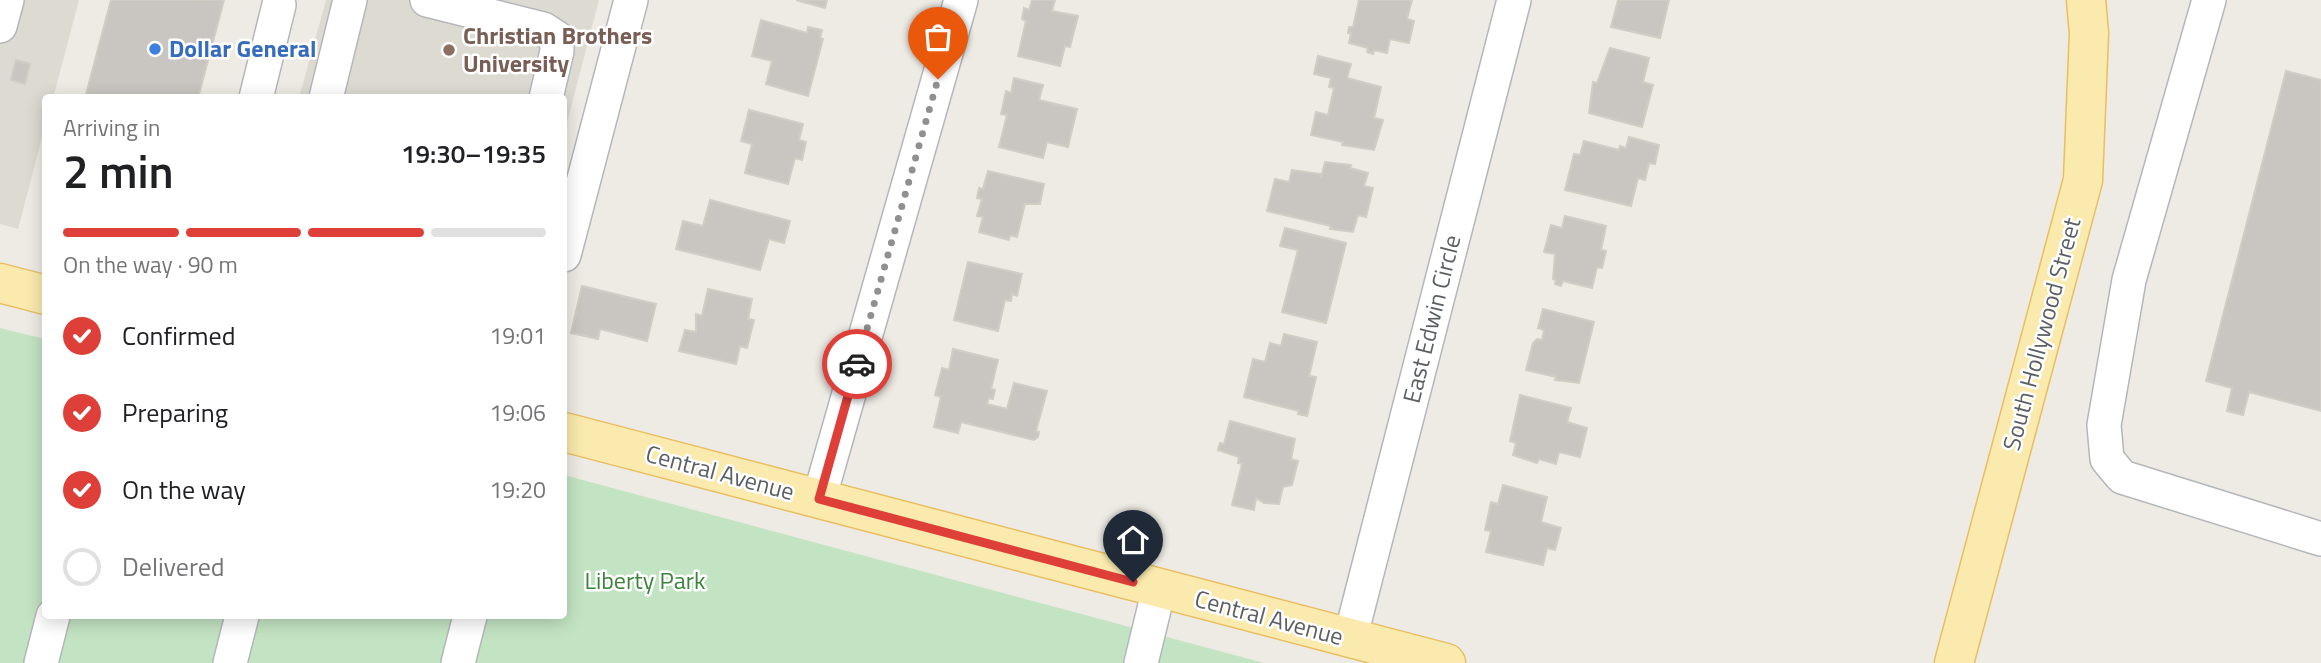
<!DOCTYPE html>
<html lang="en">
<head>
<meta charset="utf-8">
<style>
  body { margin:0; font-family:"Titillium Web",sans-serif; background:#f2f2f2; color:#202124; height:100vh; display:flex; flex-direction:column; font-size:26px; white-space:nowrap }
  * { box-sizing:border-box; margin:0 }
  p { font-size:23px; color:#757577 }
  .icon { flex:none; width:38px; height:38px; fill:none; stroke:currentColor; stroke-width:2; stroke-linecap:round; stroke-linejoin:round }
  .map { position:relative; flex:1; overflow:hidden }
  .side { position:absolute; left:42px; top:94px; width:525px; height:525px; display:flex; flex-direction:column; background:#fff; border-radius:7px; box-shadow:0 4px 18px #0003 }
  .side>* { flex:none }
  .pin { position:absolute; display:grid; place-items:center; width:60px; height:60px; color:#fff; margin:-72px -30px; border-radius:50% 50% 50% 0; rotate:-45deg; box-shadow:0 0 7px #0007 }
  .pin .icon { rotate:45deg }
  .courier { position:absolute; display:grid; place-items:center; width:70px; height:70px; margin:-35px; border:5px solid #de4039; border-radius:50%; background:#fff; color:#222; box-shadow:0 2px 9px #0007 }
  .head em { font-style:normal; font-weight:600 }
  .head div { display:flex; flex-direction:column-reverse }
  .head { display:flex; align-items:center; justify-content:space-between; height:119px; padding:0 21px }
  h1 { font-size:46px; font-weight:600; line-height:52px }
  .bar { display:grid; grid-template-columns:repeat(4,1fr); gap:10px 7px; align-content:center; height:84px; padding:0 21px }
  .bar i { height:9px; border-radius:5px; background:#e0e0e0 }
  .bar .current { background:#de4039 }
  .bar p { grid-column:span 4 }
  ol { padding:0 21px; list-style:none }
  li { display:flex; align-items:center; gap:21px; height:77px }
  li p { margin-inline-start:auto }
  li .icon { padding:7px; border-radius:50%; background:#de4039; color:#fff; stroke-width:4 }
  li:last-child { color:#757577 }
  li i { width:38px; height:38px; border:4px solid #e0e0e0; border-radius:50% }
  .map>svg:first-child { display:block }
  .education { fill:#dddad2 }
  .green { fill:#c3e4c2 }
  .building { fill:#c9c6c2; stroke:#d2cdc3; stroke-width:2 }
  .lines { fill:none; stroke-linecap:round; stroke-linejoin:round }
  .minor-casing { stroke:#b4b7ba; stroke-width:36 }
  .major-casing { stroke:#e9be62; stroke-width:41 }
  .minor { stroke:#fff; stroke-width:33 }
  .major { stroke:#faeaad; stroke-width:38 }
  .done { stroke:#8f9191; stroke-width:7; stroke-dasharray:0 12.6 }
  .route { stroke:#de4039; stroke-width:9 }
  .shop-dot { fill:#3f7fe0; stroke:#fff; stroke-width:2.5 }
  .education-dot { fill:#8d6e63; stroke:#fff; stroke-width:2.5 }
  .labels { text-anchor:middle; stroke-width:5; stroke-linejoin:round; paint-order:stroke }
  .education-label { font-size:24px; font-weight:bold; fill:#785e54; stroke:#fff; text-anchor:start }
  .shop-label { font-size:24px; font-weight:bold; fill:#366cbe; stroke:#fff; text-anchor:start }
  .street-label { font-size:24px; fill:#5c6064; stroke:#fff }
  .park-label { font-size:24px; fill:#3b843b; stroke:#fff }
</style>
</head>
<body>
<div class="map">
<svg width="2321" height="663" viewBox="0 0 2321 663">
  <rect width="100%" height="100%" fill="#eeebe4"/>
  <g class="education">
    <path d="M0,0H79L53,98H46L45,126L18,229L0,224Z"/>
    <path d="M326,0H599L564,134V98H299Z"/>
  </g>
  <path class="green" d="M0,328L45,339L46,616H564V475L1264,663H0Z"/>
  <g class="building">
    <path d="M111,0H224L198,98H85Z"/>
    <path d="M796,0H827L825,8Z"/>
    <path d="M1032,0H1055L1052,11L1078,16L1070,47L1065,46L1060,66L1018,56L1026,21L1022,19L1024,8L1029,10Z"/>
    <path d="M1359,0H1412L1407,19L1414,21L1409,43L1390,39L1387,53L1374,50L1373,54L1367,52L1368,48L1349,43L1351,33H1348L1349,27H1353Z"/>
    <path d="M1618,0H1669L1660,38L1611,27Z"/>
    <path d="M761,20L807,33L808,27L822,30L820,38L823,39L808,96L766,84L772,61L752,56Z"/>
    <path d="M1610,48L1649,58L1643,82L1653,85L1642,127L1589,113L1593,82L1597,83Z"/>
    <path d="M1318,56L1351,64L1347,78L1381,87L1374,118L1383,120L1374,150L1342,145L1343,142L1311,135L1316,112L1328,115L1334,88L1329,87L1331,78L1314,74Z"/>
    <path d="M16,60L30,64L25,84L11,80Z"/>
    <path d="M2286,71L2321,80V411L2249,392L2243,415L2227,411L2232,388L2206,381Z"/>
    <path d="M1014,78L1043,85L1039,100L1077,109L1068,147L1047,142L1043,158L999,147L1007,115L1001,114L1006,91L1011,93Z"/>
    <path d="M749,110L803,124L799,140L806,142L802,160L795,158L788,184L745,173L752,144L741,141Z"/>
    <path d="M1629,137L1659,145L1655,164L1649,163L1645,180L1638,178L1631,206L1565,190L1574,154L1580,155L1584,141L1619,150L1620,146L1626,148Z"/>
    <path d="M1325,162L1351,165L1350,168L1368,173L1364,186L1373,188L1366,217L1358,215L1353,232L1330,229L1331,226L1267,211L1275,179L1289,182L1292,170L1321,174V178Z"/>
    <path d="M988,171L1044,184L1040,204H1025L1017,237L1010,235L1009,240L979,232L983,217L977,216L982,199L977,198L979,188L983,189Z"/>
    <path d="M710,200L790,221L784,243L769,239L760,270L676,249L683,221L703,226Z"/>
    <path d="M1565,216L1606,226L1601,250L1606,251L1602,268L1597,267L1592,288L1563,281L1561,286L1555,284L1556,280L1553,279L1555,254L1544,252L1551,225L1562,228Z"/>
    <path d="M1285,228L1346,243L1326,323L1282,312L1298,250L1280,246Z"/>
    <path d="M968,262L1022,274L1017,296L1012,294L1011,301L1005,300L998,331L954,320Z"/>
    <path d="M582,286L656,304L647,341L600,329L598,339L571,333Z"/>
    <path d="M708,289L752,299L748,319L754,320L747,348L740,346L736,364L679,351L685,330L696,332V314L702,316Z"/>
    <path d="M1543,309L1594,322L1579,383L1555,380L1556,377L1526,370L1533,343L1537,339L1542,340L1544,330L1538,328Z"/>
    <path d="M1284,334L1317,342L1309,376L1316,377L1307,416L1298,414L1299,411L1244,397L1253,359L1265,362L1270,343L1281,346Z"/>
    <path d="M953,349L998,360L991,389L995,390L993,399L989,398L987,404L1007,409L1014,383L1047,391L1036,431L1039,432L1038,437L1034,440L961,422L958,433L934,427L941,397L935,395L942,368L949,370Z"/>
    <path d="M1520,395L1571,408L1567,422L1587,428L1580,457L1559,452L1556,464L1539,459L1537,463L1513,455L1516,443L1510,441Z"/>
    <path d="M1230,421L1295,439L1291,459L1298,461L1292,485L1283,487L1279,504L1264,503L1256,498L1254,510L1232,505L1242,464L1238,463L1239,457L1218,450L1220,443L1224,444Z"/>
    <path d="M1503,485L1547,497L1541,522L1561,528L1555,550L1547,548L1543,565L1486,552L1491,531L1485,530L1491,502L1498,504Z"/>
  </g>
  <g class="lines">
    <defs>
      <g id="minor">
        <path d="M427,0L543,29L557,38V51L546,98"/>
        <path d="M2209,0L2129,280L2104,425L2107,459L2122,477L2321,539"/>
        <path d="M0,26L7,0"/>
        <path d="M256,98L279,5"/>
        <path d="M326,98L350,0"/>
        <path d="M564,255L631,0"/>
        <path d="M819,499L961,0"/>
        <path d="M1350,639L1514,0"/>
        <path d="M41,663L53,616"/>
        <path d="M230,663L242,616"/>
        <path d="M458,663L470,616"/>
        <path d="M1141,663L1159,589"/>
      </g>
      <g id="major">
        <path d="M0,283L46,295"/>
        <path d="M564,432L1446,663"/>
        <path d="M1954,663L2083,180L2089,33L2086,0"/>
      </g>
    </defs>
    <use href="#minor" class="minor-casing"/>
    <use href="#major" class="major-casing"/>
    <use href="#minor" class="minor"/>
    <use href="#major" class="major"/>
  </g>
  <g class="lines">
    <path class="done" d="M857,364L938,79"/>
    <path class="route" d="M857,364L819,499L1133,582"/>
  </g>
  <circle class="shop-dot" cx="155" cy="49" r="7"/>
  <circle class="education-dot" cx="449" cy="50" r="7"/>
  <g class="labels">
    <g class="education-label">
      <text x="463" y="44">Christian Brothers<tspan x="463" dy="28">University</tspan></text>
    </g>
    <g class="shop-label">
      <text x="169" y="57">Dollar General</text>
    </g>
    <g class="street-label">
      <text transform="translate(1432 319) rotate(-76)" y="8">East Edwin Circle</text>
      <text transform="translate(2042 334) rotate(-75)" y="8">South Hollywood Street</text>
      <text transform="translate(720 473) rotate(15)" y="8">Central Avenue</text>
      <text transform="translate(1269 618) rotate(15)" y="8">Central Avenue</text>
    </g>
    <g class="park-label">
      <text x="645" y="589">Liberty Park</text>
    </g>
  </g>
</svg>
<div class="pin" style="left:938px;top:79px;background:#ea580c"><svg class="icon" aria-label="bag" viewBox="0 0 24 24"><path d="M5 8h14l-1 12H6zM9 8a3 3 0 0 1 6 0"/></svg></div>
<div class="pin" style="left:1133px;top:582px;background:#1f2937"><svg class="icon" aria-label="home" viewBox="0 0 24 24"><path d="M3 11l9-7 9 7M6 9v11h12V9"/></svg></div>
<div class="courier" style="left:857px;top:364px"><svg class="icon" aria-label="car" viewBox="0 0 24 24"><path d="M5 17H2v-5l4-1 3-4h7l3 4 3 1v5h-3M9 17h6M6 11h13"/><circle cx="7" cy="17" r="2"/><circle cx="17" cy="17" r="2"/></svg></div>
<section class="side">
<div class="head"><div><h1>2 min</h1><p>Arriving in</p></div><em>19:30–19:35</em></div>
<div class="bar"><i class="current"></i><i class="current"></i><i class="current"></i><i></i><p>On the way · 90 m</p></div>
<ol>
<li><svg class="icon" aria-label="check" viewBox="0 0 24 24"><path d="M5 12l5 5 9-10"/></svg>Confirmed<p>19:01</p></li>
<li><svg class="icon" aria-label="check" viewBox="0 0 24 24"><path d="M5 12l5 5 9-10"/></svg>Preparing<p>19:06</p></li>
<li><svg class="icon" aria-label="check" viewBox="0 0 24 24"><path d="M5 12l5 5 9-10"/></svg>On the way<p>19:20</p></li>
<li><i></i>Delivered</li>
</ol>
</section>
</div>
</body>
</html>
